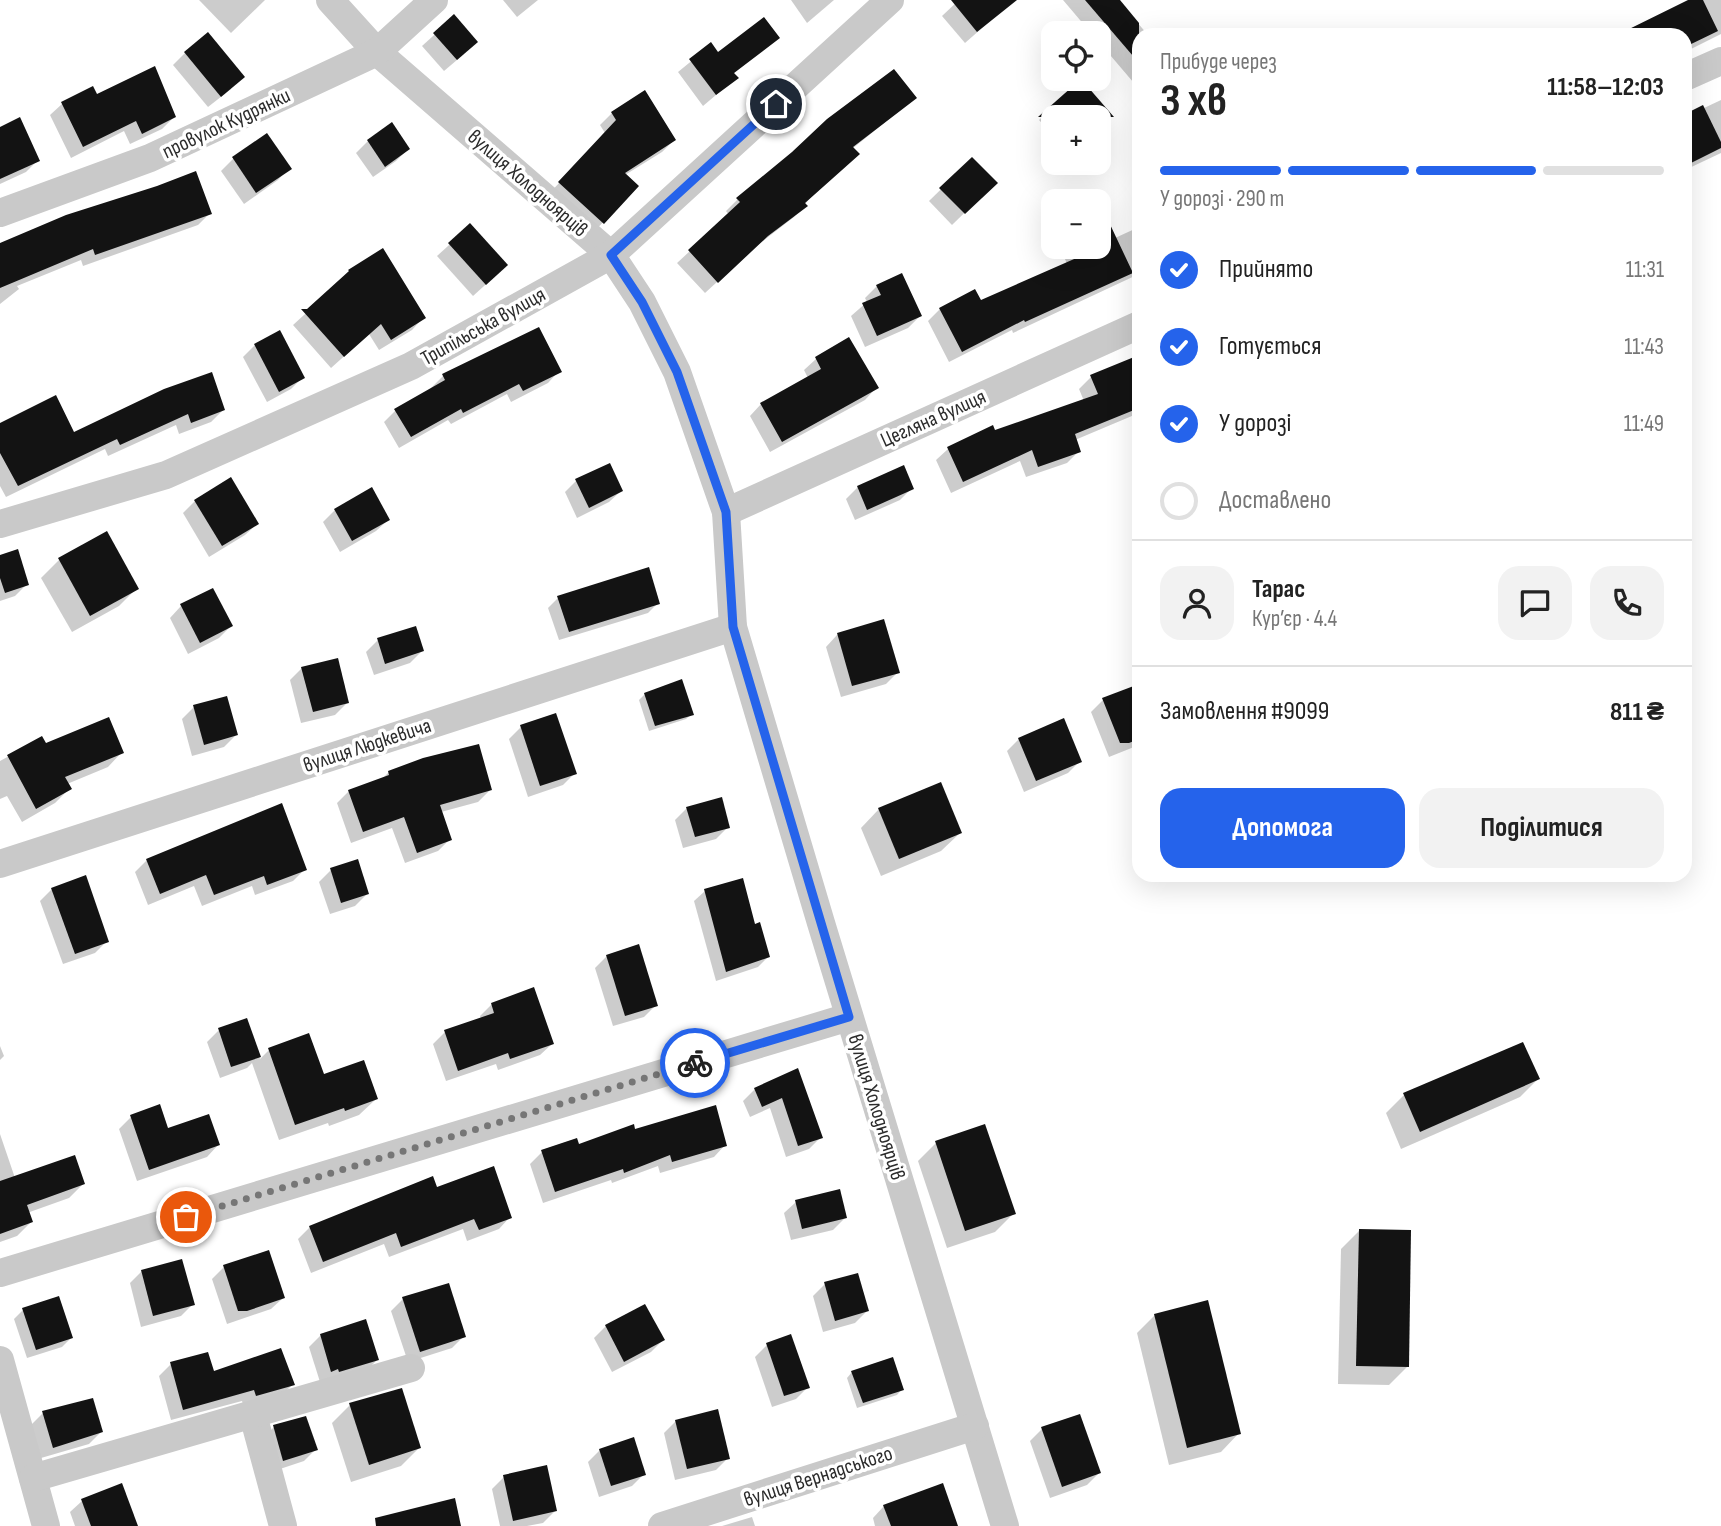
<!DOCTYPE html>
<html lang="uk">
<head>
<meta charset="utf-8">
<style>
  body { margin:0; font-family:"Sofia Sans Condensed",sans-serif; background:#f2f2f2; color:#222; height:100vh; display:flex; flex-direction:column; font-size:26px; white-space:nowrap }
  * { box-sizing:border-box; margin:0 }
  p { font-size:23px; color:#767676 }
  .icon { flex:none; width:38px; height:38px; fill:none; stroke:currentColor; stroke-width:2; stroke-linecap:round; stroke-linejoin:round }
  .map { position:relative; flex:1; overflow:hidden }
  .details { position:absolute; left:1132px; top:28px; width:560px; height:854px; display:flex; flex-direction:column; background:#fff; border-radius:21px; box-shadow:0 7px 28px #0002 }
  .details>* { flex:none }
  .buttons { position:absolute; left:1041px; top:21px; display:grid; gap:14px }
  .buttons a { display:grid; place-items:center; width:70px; height:70px; border-radius:14px; background:#fff; box-shadow:0 7px 28px #0002; font-size:35px }
  .pin { position:absolute; display:grid; place-items:center; width:60px; height:60px; color:#fff; margin:-30px; border:4px solid #fff; border-radius:50%; box-shadow:0 2px 7px #0007 }
  .courier { position:absolute; display:grid; place-items:center; width:70px; height:70px; margin:-35px; border:5px solid #2563eb; border-radius:50%; background:#fff; color:#222; box-shadow:0 2px 9px #0007 }
  .head em { font-style:normal; font-weight:700 }
  .head div { display:flex; flex-direction:column-reverse }
  .head { display:flex; align-items:center; justify-content:space-between; height:119px; padding:0 28px }
  h1 { font-size:46px; font-weight:700; line-height:52px }
  .bar { display:grid; grid-template-columns:repeat(4,1fr); gap:10px 7px; align-content:center; height:84px; padding:0 28px }
  .bar i { height:9px; border-radius:5px; background:#e0e0e0 }
  .bar .current { background:#2563eb }
  .bar p { grid-column:span 4 }
  .line { display:flex; align-items:center; gap:18px; padding:0 28px; border-top:2px solid #e0e0e0 }
  .line div { flex:1 }
  .round { display:grid; place-items:center; flex:none; width:74px; height:74px; border-radius:21px; background:#f2f2f2 }
  ol { padding:0 28px; list-style:none }
  li { display:flex; align-items:center; gap:21px; height:77px }
  li p { margin-inline-start:auto }
  li .icon { padding:7px; border-radius:50%; background:#2563eb; color:#fff; stroke-width:4 }
  li:last-child { color:#767676 }
  li i { width:38px; height:38px; border:4px solid #e0e0e0; border-radius:50% }
  .primary-button { display:flex; gap:14px; margin-top:auto; padding:14px 28px }
  .primary-button a { flex:1; height:80px; border-radius:21px; background:#2563eb; color:#fff; font-size:28px; font-weight:700; line-height:80px; text-align:center }
  .primary-button a+a { background:#f2f2f2; color:#222 }
  .map>svg:first-child { display:block }
  .shadow { fill:#0003 }
  .building { fill:#131313 }
  .lines { fill:none; stroke-linecap:round; stroke-linejoin:round }
  .minor { stroke:#c9c9c9; stroke-width:28 }
  .done { stroke:#767676; stroke-width:7; stroke-dasharray:0 12.6 }
  .route { stroke:#2563eb; stroke-width:9 }
  .labels { text-anchor:middle; stroke-width:7; stroke-linejoin:round; paint-order:stroke }
  .street-label { font-size:21px; fill:#2c2c2c; stroke:#fff }
</style>
</head>
<body>
<div class="map">
<svg width="1721" height="1526" viewBox="0 0 1721 1526">
  <rect width="100%" height="100%" fill="#fff"/>
  <g class="shadow">
    <path d="M199,0H265L231,33Z"/>
    <path d="M503,0H538L517,17Z"/>
    <path d="M791,0H834L807,23Z"/>
    <path d="M959,0H1000L1006,7L965,43L942,16Z"/>
    <path d="M1063,0H1118L1148,35H1139V89L1099,42V33H1091Z"/>
    <path d="M1692,0H1721V34L1685,52V35H1615L1631,28L1632,29Z"/>
    <path d="M454,17L464,54L444,71L422,46Z"/>
    <path d="M777,38L733,74L736,78L703,106L678,72L711,45L718,54Z"/>
    <path d="M185,53L231,89L208,107L173,65Z"/>
    <path d="M92,88L97,97L174,117L162,129L130,144L124,131L71,158L50,115L62,104Z"/>
    <path d="M915,98L852,149L794,217L754,248L705,293L677,263L729,215L726,211L738,199Z"/>
    <path d="M1721,100V153L1685,170V117Z"/>
    <path d="M1051,108L1108,113L1099,123V117H1054V136L1039,120Z"/>
    <path d="M612,113L674,140L662,152L625,175L637,186L591,235L548,195L605,133L600,125Z"/>
    <path d="M0,129L38,160L26,172L0,184Z"/>
    <path d="M266,135L289,168L278,180L244,204L221,171L233,159Z"/>
    <path d="M368,141L408,149L396,161L373,177L356,153Z"/>
    <path d="M972,159L995,183L952,225L929,201Z"/>
    <path d="M210,213L198,225L83,266L81,260L17,286L19,289L0,304V247Z"/>
    <path d="M470,226L494,277L473,296L437,256Z"/>
    <path d="M1139,227V274L1013,333L1012,330L949,362L928,321L940,309L980,303L1067,264L1063,254L1071,247H1099V231L1115,238Z"/>
    <path d="M338,284L423,318L412,330L379,350L369,334L331,368L293,325Z"/>
    <path d="M877,286L920,316L908,328L865,347L851,316L867,302L865,298Z"/>
    <path d="M848,340L876,388L865,400L770,452L750,416L761,404L808,378L804,370L816,359Z"/>
    <path d="M255,345L303,377L291,389L267,402L243,357Z"/>
    <path d="M1139,357V413L1075,440L1079,451L1067,463L1026,477L1020,461L951,493L936,460L948,449L992,428L995,433L1084,401L1079,389L1091,377Z"/>
    <path d="M559,371L548,383L511,402L507,394L451,424L448,420L399,448L384,422L396,410L432,389L431,388L443,376Z"/>
    <path d="M165,391L223,410L211,422L179,434L176,425L108,456L105,449L6,497L0,486V440L74,434Z"/>
    <path d="M231,480L257,524L245,535L209,557L183,513L195,501Z"/>
    <path d="M576,481L621,491L609,502L577,518L565,492Z"/>
    <path d="M858,487L912,488L900,500L855,520L846,499Z"/>
    <path d="M335,510L388,520L376,531L340,552L323,522Z"/>
    <path d="M0,557L27,584L15,596L0,601Z"/>
    <path d="M59,560L137,588L119,606L72,632L41,578Z"/>
    <path d="M558,598L658,603L648,613L559,640L548,608Z"/>
    <path d="M181,606L231,626L219,638L188,654L170,618Z"/>
    <path d="M882,621L898,672L886,684L841,697L826,647L837,635Z"/>
    <path d="M378,640L422,651L410,663L374,675L366,652Z"/>
    <path d="M302,668L347,703L335,715L301,723L290,680Z"/>
    <path d="M1139,686V745L1109,757L1091,712L1103,700Z"/>
    <path d="M645,694L692,714L686,719L649,731L639,700Z"/>
    <path d="M194,707L236,735L224,747L192,756L182,719Z"/>
    <path d="M555,715L575,773L563,785L528,797L509,739L521,727Z"/>
    <path d="M42,738L46,745L122,752L108,767L67,784L69,789L55,803L22,822L7,796L0,799V761Z"/>
    <path d="M1019,739L1080,761L1068,773L1024,792L1007,751Z"/>
    <path d="M389,772L490,790L478,802L441,812L450,839L438,851L405,863L392,828L351,843L337,803L349,791L381,780Z"/>
    <path d="M687,808L728,827L716,839L683,848L675,820Z"/>
    <path d="M879,809L960,833L941,851L881,876L861,828Z"/>
    <path d="M147,860L305,869L293,881L255,895L252,886L202,906L194,886L148,905L135,872Z"/>
    <path d="M331,870L367,894L355,906L330,914L319,882Z"/>
    <path d="M52,889L107,941L95,953L63,964L40,901Z"/>
    <path d="M705,891L754,927L768,957L758,967L716,981L694,901Z"/>
    <path d="M607,956L656,1005L644,1017L613,1026L595,968Z"/>
    <path d="M492,1004L552,1044L540,1055L498,1070L496,1064L446,1081L433,1044L445,1032L481,1019L480,1016Z"/>
    <path d="M246,1020L260,1059L269,1050L376,1099L359,1115L329,1126L328,1123L279,1140L252,1063L247,1068L220,1078L207,1042L219,1030Z"/>
    <path d="M0,1046L4,1056L0,1060Z"/>
    <path d="M797,1070L821,1137L809,1149L786,1157L770,1108L750,1117L743,1101L755,1089Z"/>
    <path d="M1538,1079L1520,1097L1401,1149L1386,1113L1404,1095Z"/>
    <path d="M131,1117L167,1130L218,1145L207,1157L137,1181L119,1129Z"/>
    <path d="M634,1131L725,1145L714,1157L660,1173L658,1166L612,1183L611,1180L543,1203L530,1164L542,1152L578,1146Z"/>
    <path d="M0,1134L15,1178L83,1184L69,1198L27,1213L31,1222L17,1236L0,1242Z"/>
    <path d="M936,1143L1013,1214L995,1232L947,1248L918,1161Z"/>
    <path d="M436,1189L510,1217L499,1229L467,1241L463,1229L389,1257L384,1244L311,1273L298,1239L310,1227Z"/>
    <path d="M796,1202L845,1218L833,1230L791,1240L784,1213Z"/>
    <path d="M1359,1231L1407,1367L1389,1385L1338,1384L1341,1249Z"/>
    <path d="M224,1267L283,1298L271,1309L227,1324L212,1279Z"/>
    <path d="M142,1271L193,1304L181,1316L141,1327L130,1283Z"/>
    <path d="M825,1284L867,1311L855,1323L823,1332L813,1296Z"/>
    <path d="M57,1298L71,1338L62,1347L27,1358L14,1319L23,1310Z"/>
    <path d="M403,1299L464,1336L452,1348L408,1362L391,1311Z"/>
    <path d="M1155,1315L1239,1433L1221,1452L1169,1465L1137,1333Z"/>
    <path d="M606,1326L663,1340L651,1352L612,1372L594,1338Z"/>
    <path d="M321,1335L377,1360L365,1372L320,1382L309,1347Z"/>
    <path d="M767,1345L808,1387L796,1399L772,1407L755,1357Z"/>
    <path d="M171,1364L213,1374L293,1384L281,1396L244,1407L242,1401L171,1420L159,1376Z"/>
    <path d="M852,1372L902,1389L897,1395L857,1408L847,1378Z"/>
    <path d="M350,1405L419,1448L401,1466L351,1482L332,1423Z"/>
    <path d="M43,1413L101,1432L89,1444L41,1458L31,1425Z"/>
    <path d="M676,1421L728,1458L716,1470L675,1480L664,1433Z"/>
    <path d="M274,1427L316,1449L304,1461L271,1472L262,1439Z"/>
    <path d="M1042,1429L1099,1473L1087,1485L1050,1498L1030,1441Z"/>
    <path d="M600,1450L644,1474L632,1486L599,1497L588,1462Z"/>
    <path d="M504,1477L555,1511L543,1523L527,1526H500L492,1489Z"/>
    <path d="M82,1501L130,1526H75L70,1512Z"/>
    <path d="M884,1506L953,1526H875L873,1518Z"/>
    <path d="M752,1517L755,1526H722Z"/>
  </g>
  <g class="building">
    <path d="M951,0H1017L977,32Z"/>
    <path d="M1085,0H1120L1139,23V63Z"/>
    <path d="M1688,0H1703L1718,31L1685,47V35H1617Z"/>
    <path d="M454,14L478,42L457,60L433,33Z"/>
    <path d="M764,17L780,38L734,73L739,78L716,95L689,59L711,42L718,52Z"/>
    <path d="M208,32L245,77L221,97L184,52Z"/>
    <path d="M155,66L176,117L142,134L136,121L83,147L61,102L93,86L97,94Z"/>
    <path d="M894,69L917,98L853,147L860,154L805,203L808,206L768,236L718,283L688,250L740,202L736,198L792,152L827,119Z"/>
    <path d="M1081,79L1114,117H1038Z"/>
    <path d="M645,90L676,140L625,173L639,186L604,224L558,182L616,120L611,112Z"/>
    <path d="M1703,105L1721,142V148L1685,166V114Z"/>
    <path d="M20,117L40,161L0,179V127Z"/>
    <path d="M392,122L410,149L385,167L367,140Z"/>
    <path d="M267,133L292,169L256,193L232,157Z"/>
    <path d="M972,157L998,183L965,214L939,188Z"/>
    <path d="M196,171L212,214L95,255L93,249L0,288V243L66,215L157,186Z"/>
    <path d="M1099,201L1133,273L1025,322L1024,320L962,352L939,308L975,289L981,300L1081,256L1077,247H1099Z"/>
    <path d="M470,223L508,265L486,285L448,243Z"/>
    <path d="M383,248L426,318L391,340L381,324L344,357L301,309H307L349,271L348,270Z"/>
    <path d="M902,273L922,316L877,336L862,303L881,295L876,285Z"/>
    <path d="M539,327L562,372L523,391L519,384L463,413L461,409L411,437L394,409L445,380L442,374Z"/>
    <path d="M280,330L305,378L279,392L254,344Z"/>
    <path d="M849,337L879,388L782,442L760,403L821,369L815,357Z"/>
    <path d="M1139,355V408L1075,434L1081,452L1038,467L1032,450L963,482L947,447L993,425L995,430L1098,394L1090,375Z"/>
    <path d="M212,372L225,410L191,423L188,414L120,445L117,439L18,486L0,453V423L56,395L74,432L164,389Z"/>
    <path d="M610,463L623,491L589,508L575,479Z"/>
    <path d="M904,465L914,489L867,510L857,486Z"/>
    <path d="M231,477L259,524L222,546L194,500Z"/>
    <path d="M372,487L390,520L352,541L334,509Z"/>
    <path d="M107,531L139,589L90,616L58,558Z"/>
    <path d="M18,549L29,585L5,593L0,578V555Z"/>
    <path d="M649,567L660,604L569,632L557,596Z"/>
    <path d="M213,588L233,626L200,643L180,604Z"/>
    <path d="M884,619L900,673L852,686L837,633Z"/>
    <path d="M416,626L424,651L385,664L377,638Z"/>
    <path d="M338,658L349,703L313,712L301,667Z"/>
    <path d="M682,679L694,715L655,726L644,693Z"/>
    <path d="M1139,684V739L1129,743H1120L1102,698Z"/>
    <path d="M227,696L238,735L204,745L193,705Z"/>
    <path d="M556,713L577,774L540,786L520,725Z"/>
    <path d="M109,717L124,753L65,777L72,789L36,809L7,755L42,736L46,743Z"/>
    <path d="M1064,718L1082,762L1036,781L1018,738Z"/>
    <path d="M479,744L492,790L440,805L452,840L417,853L404,817L363,832L348,790L389,775L388,771L423,758Z"/>
    <path d="M941,782L962,833L899,859L878,808Z"/>
    <path d="M722,797L730,828L695,837L686,807Z"/>
    <path d="M282,803L307,870L267,885L264,876L214,895L206,875L160,894L146,859Z"/>
    <path d="M358,859L369,894L341,903L330,868Z"/>
    <path d="M86,875L109,942L75,954L51,888Z"/>
    <path d="M743,878L755,924L760,922L770,957L726,972L704,889Z"/>
    <path d="M639,944L658,1006L625,1016L606,955Z"/>
    <path d="M534,987L554,1044L510,1059L508,1053L458,1071L444,1030L494,1013L491,1003Z"/>
    <path d="M247,1018L261,1057L231,1067L218,1028Z"/>
    <path d="M309,1033L324,1074L364,1060L378,1099L345,1111L344,1108L295,1125L268,1048Z"/>
    <path d="M1523,1042L1540,1079L1420,1132L1403,1093Z"/>
    <path d="M798,1068L823,1138L798,1146L782,1098L762,1107L754,1088Z"/>
    <path d="M160,1104L168,1128L209,1114L220,1145L149,1170L130,1115Z"/>
    <path d="M716,1105L727,1146L672,1162L670,1155L624,1173L623,1169L555,1192L541,1150L577,1138L579,1144L634,1124L635,1129Z"/>
    <path d="M985,1124L1016,1214L965,1231L935,1141Z"/>
    <path d="M75,1155L85,1184L27,1205L33,1222L0,1234V1181Z"/>
    <path d="M494,1166L512,1218L479,1230L474,1219L401,1247L396,1233L323,1262L309,1226L433,1176L437,1187Z"/>
    <path d="M840,1189L847,1218L802,1229L795,1200Z"/>
    <path d="M1359,1229L1411,1230L1409,1367L1356,1366Z"/>
    <path d="M269,1250L285,1298L247,1311H238L223,1265Z"/>
    <path d="M182,1259L195,1305L153,1316L141,1270Z"/>
    <path d="M858,1273L869,1311L835,1321L824,1282Z"/>
    <path d="M449,1283L466,1337L420,1352L402,1297Z"/>
    <path d="M59,1296L73,1338L36,1350L22,1308Z"/>
    <path d="M1208,1300L1241,1434L1187,1448L1154,1314Z"/>
    <path d="M645,1304L665,1340L624,1362L605,1325Z"/>
    <path d="M366,1319L379,1360L339,1372L338,1369L331,1372L320,1334Z"/>
    <path d="M791,1334L810,1388L784,1396L766,1343Z"/>
    <path d="M281,1348L295,1385L256,1396L254,1390L183,1410L170,1362L208,1352L214,1371Z"/>
    <path d="M893,1357L904,1390L863,1403L851,1371Z"/>
    <path d="M402,1388L421,1448L369,1465L349,1403Z"/>
    <path d="M93,1398L103,1432L53,1448L42,1411Z"/>
    <path d="M718,1409L730,1459L687,1469L675,1420Z"/>
    <path d="M1080,1414L1101,1473L1062,1487L1041,1427Z"/>
    <path d="M306,1416L318,1450L283,1461L273,1425Z"/>
    <path d="M634,1437L646,1475L611,1486L599,1449Z"/>
    <path d="M547,1465L557,1511L513,1521L503,1475Z"/>
    <path d="M122,1483L138,1526H91L81,1499Z"/>
    <path d="M943,1483L958,1526H891L883,1505Z"/>
    <path d="M455,1498L461,1526H376L375,1518Z"/>
  </g>
  <g class="lines">
    <g class="minor">
      <path d="M330,0L377,52L611,255L642,302L677,372L726,512L733,627L821,923L1005,1526"/>
      <path d="M1685,77L1721,61"/>
      <path d="M0,213L150,158L377,52L434,0"/>
      <path d="M726,512L1139,325"/>
      <path d="M0,524L166,475L411,366L611,255L890,0"/>
      <path d="M0,864L733,627"/>
      <path d="M0,1273L849,1017"/>
      <path d="M0,1360L46,1526"/>
      <path d="M253,1415L283,1526"/>
      <path d="M33,1478L411,1368"/>
      <path d="M662,1526L975,1426"/>
    </g>
  </g>
  <g class="lines">
    <path class="done" d="M186,1217L695,1063"/>
    <path class="route" d="M695,1063L849,1017L733,627L726,512L677,372L642,302L611,255L776,104"/>
  </g>
  <g class="labels">
    <g class="street-label">
      <text transform="translate(226 123) rotate(-25)" y="7">провулок Кудрянки</text>
      <text transform="translate(528 183) rotate(41)" y="7">вулиця Холодноярців</text>
      <text transform="translate(483 326) rotate(-29)" y="7">Трипільська вулиця</text>
      <text transform="translate(933 418) rotate(-24)" y="7">Цегляна вулиця</text>
      <text transform="translate(367 745) rotate(-18)" y="7">вулиця Людкевича</text>
      <text transform="translate(877 1107) rotate(73)" y="7">вулиця Холодноярців</text>
      <text transform="translate(818 1476) rotate(-18)" y="7">вулиця Вернадського</text>
    </g>
  </g>
</svg>
<div class="buttons">
<a><svg class="icon" aria-label="locate" viewBox="0 0 24 24"><circle cx="12" cy="12" r="6"/><path d="M12 2v4M12 18v4M2 12h4M18 12h4"/></svg></a>
<a>+</a>
<a>−</a>
</div>
<div class="pin" style="left:186px;top:1217px;background:#ea580c"><svg class="icon" aria-label="bag" viewBox="0 0 24 24"><path d="M5 8h14l-1 12H6zM9 8a3 3 0 0 1 6 0"/></svg></div>
<div class="pin" style="left:776px;top:104px;background:#1f2937"><svg class="icon" aria-label="home" viewBox="0 0 24 24"><path d="M3 11l9-7 9 7M6 9v11h12V9"/></svg></div>
<div class="courier" style="left:695px;top:1063px"><svg class="icon" aria-label="bike" viewBox="0 0 24 24"><circle cx="6" cy="16" r="4"/><circle cx="18" cy="16" r="4"/><path d="M6 16l4-8h5l3 8M10 8l3 8H6M13 5h3"/></svg></div>
<section class="details">
<div class="head"><div><h1>3 хв</h1><p>Прибуде через</p></div><em>11:58–12:03</em></div>
<div class="bar"><i class="current"></i><i class="current"></i><i class="current"></i><i></i><p>У дорозі · 290 m</p></div>
<ol>
<li><svg class="icon" aria-label="check" viewBox="0 0 24 24"><path d="M5 12l5 5 9-10"/></svg>Прийнято<p>11:31</p></li>
<li><svg class="icon" aria-label="check" viewBox="0 0 24 24"><path d="M5 12l5 5 9-10"/></svg>Готується<p>11:43</p></li>
<li><svg class="icon" aria-label="check" viewBox="0 0 24 24"><path d="M5 12l5 5 9-10"/></svg>У дорозі<p>11:49</p></li>
<li><i></i>Доставлено</li>
</ol>
<div class="line" style="height:126px"><a class="round"><svg class="icon" aria-label="person" viewBox="0 0 24 24"><circle cx="12" cy="8" r="4"/><path d="M4 21q1-7 8-7t8 7"/></svg></a><div><b>Тарас</b><p>Кур’єр · 4.4</p></div><a class="round"><svg class="icon" aria-label="chat" viewBox="0 0 24 24"><path d="M4 5h16v11H9l-5 4z"/></svg></a><a class="round"><svg class="icon" aria-label="phone" viewBox="0 0 24 24"><path d="M5 4h4l2 5-3 2q2 4 5 5l2-3 5 2v4C11 20 4 13 5 4z"/></svg></a></div>
<div class="line" style="height:91px"><div>Замовлення #9099</div><b>811 ₴</b></div>
<div class="primary-button"><a>Допомога</a><a>Поділитися</a></div>
</section>
</div>
</body>
</html>
